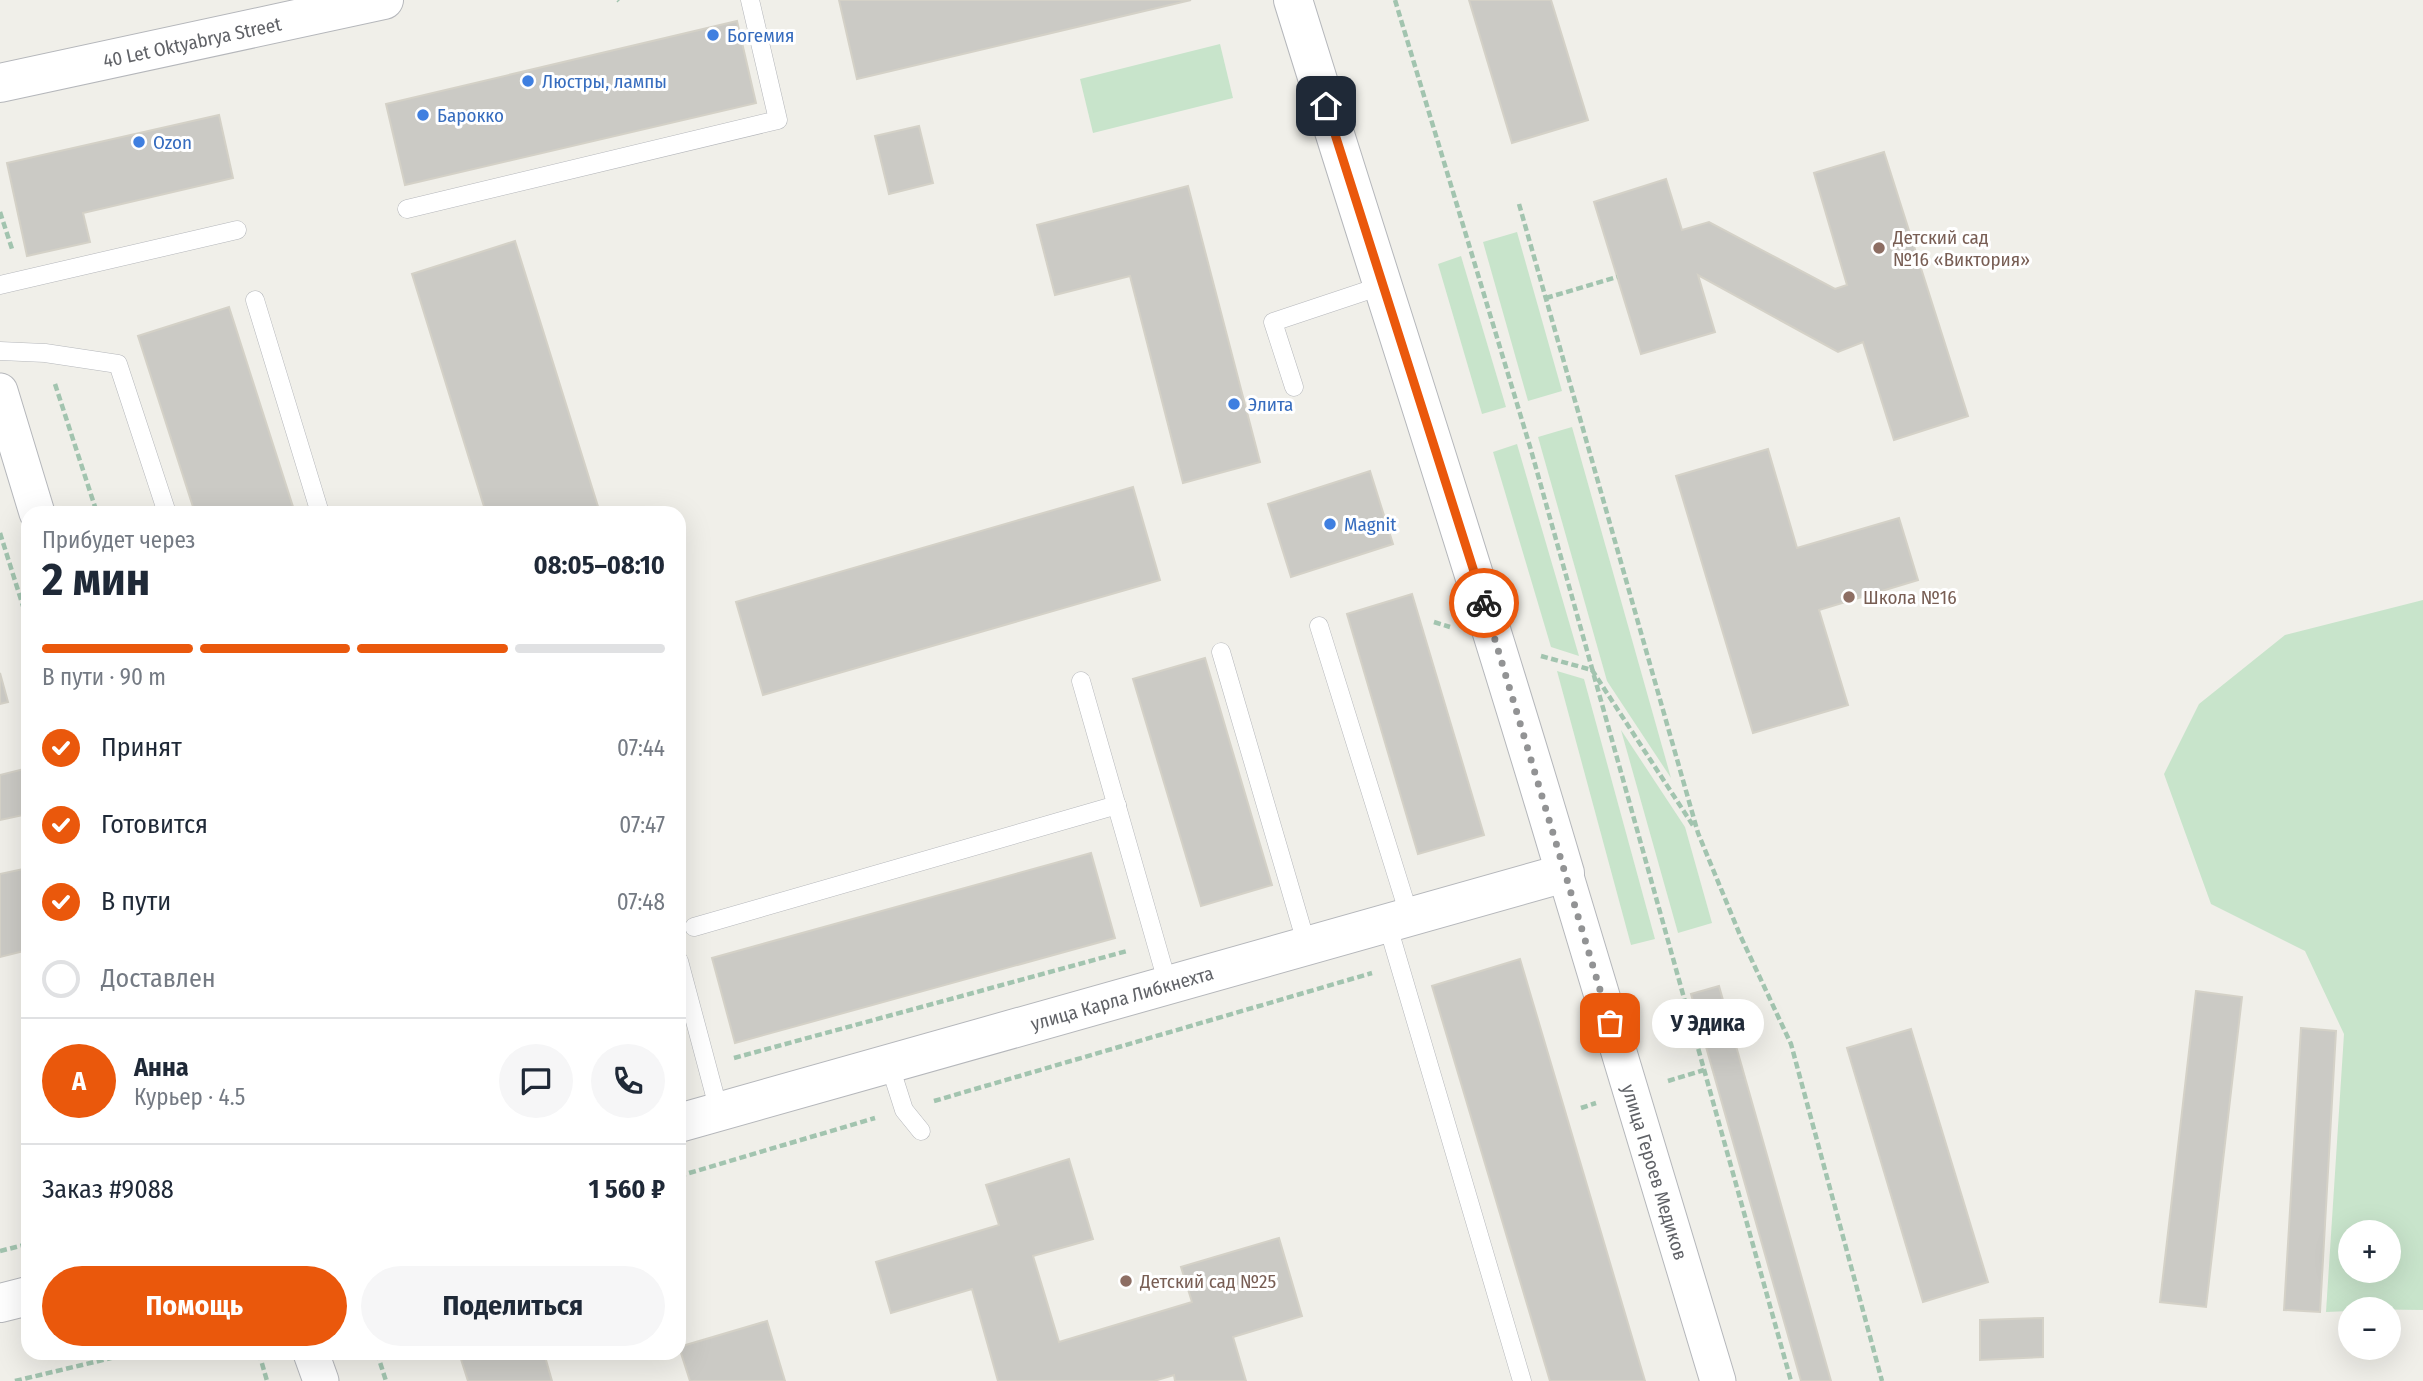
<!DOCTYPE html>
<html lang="ru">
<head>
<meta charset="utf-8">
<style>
  body { margin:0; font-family:"Fira Sans Condensed",sans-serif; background:#f6f6f7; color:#1f2937; height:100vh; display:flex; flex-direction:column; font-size:26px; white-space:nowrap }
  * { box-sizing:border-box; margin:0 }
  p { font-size:23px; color:#747a83 }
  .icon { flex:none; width:38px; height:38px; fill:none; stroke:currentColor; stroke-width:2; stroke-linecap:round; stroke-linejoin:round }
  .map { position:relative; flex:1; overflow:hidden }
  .side { position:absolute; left:21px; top:506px; width:665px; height:854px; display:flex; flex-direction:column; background:#fff; border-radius:21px; box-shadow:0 7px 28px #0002 }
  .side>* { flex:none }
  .buttons { position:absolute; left:2338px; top:1220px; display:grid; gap:14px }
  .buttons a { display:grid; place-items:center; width:63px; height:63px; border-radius:50%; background:#fff; box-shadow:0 7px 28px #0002; font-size:35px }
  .pin { position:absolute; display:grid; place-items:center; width:60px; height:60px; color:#fff; margin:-30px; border-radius:14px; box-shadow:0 4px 10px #0006 }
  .courier { position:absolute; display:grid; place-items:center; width:70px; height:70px; margin:-35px; border:5px solid #ea580c; border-radius:50%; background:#fff; color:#222; box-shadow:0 2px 9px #0007 }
  .bubble { position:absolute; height:49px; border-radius:24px; background:#fff; box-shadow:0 7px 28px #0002; font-size:23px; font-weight:700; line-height:49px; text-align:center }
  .summary em { font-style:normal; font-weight:700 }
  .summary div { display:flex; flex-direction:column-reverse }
  .summary { display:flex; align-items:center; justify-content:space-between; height:119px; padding:0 21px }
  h1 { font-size:46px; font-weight:700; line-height:52px }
  .bar { display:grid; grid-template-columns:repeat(4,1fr); gap:10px 7px; align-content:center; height:84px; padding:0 21px }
  .bar i { height:9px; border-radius:5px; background:#e0e1e3 }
  .bar .selected { background:#ea580c }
  .bar p { grid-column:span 4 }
  .line { display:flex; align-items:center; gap:18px; padding:0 21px; border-top:2px solid #e0e1e3 }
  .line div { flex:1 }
  .round { display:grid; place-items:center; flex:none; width:74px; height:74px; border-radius:37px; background:#f6f6f7 }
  ol { padding:0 21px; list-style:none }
  li { display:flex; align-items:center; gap:21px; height:77px }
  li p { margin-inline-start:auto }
  li .icon { padding:7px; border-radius:50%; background:#ea580c; color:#fff; stroke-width:4 }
  li:last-child { color:#747a83 }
  li i { width:38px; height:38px; border:4px solid #e0e1e3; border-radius:50% }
  .button { display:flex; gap:14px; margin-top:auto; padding:14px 21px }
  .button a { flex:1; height:80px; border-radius:42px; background:#ea580c; color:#fff; font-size:28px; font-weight:700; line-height:80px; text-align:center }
  .button a+a { background:#f6f6f7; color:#1f2937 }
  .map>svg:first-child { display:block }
  .green { fill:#c8e4cb; fill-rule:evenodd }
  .building { fill:#cbcac5; stroke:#d4d1c7; stroke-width:2 }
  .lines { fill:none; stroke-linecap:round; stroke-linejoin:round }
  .service-casing { stroke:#b5b7bb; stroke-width:19 }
  .minor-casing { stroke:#b5b7bb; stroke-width:37 }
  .tertiary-casing { stroke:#b5b7bb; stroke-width:40 }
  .path { stroke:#a2c4af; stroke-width:4.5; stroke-dasharray:7 3.5; stroke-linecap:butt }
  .service { stroke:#fff; stroke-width:18 }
  .minor { stroke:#fff; stroke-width:35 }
  .tertiary { stroke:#fff; stroke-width:38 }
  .done { stroke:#929394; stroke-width:7; stroke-dasharray:0 12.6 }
  .route { stroke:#ea580c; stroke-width:9 }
  .shop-dot { fill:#3f7fe0; stroke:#fff; stroke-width:2.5 }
  .education-dot { fill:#8d6e63; stroke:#fff; stroke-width:2.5 }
  .labels { text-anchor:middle; stroke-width:6; stroke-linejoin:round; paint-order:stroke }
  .shop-label { font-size:19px; fill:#366cbe; stroke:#fff; text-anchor:start }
  .street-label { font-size:19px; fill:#606267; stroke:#fff }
  .education-label { font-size:19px; fill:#785e54; stroke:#fff; text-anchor:start }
</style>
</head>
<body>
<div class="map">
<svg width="2423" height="1381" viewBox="0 0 2423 1381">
  <rect width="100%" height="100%" fill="#f0efe9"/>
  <g class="green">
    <path d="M1220,44L1233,98L1093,133L1080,79Z"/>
    <path d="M1517,232L1562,391L1528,401L1483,242Z"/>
    <path d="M1461,256L1506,407L1482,414L1438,264Z"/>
    <path d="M1572,427L1671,778L1607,681L1538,437Z"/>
    <path d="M1517,444L1579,656L1551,647L1493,452Z"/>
    <path d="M2423,600V1310L2350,1309V1311L2326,1312L2344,1034L2305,951L2211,904L2164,774L2199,704L2285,635ZM2350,1232H2389V1270H2350Z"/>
    <path d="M1557,671L1584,679L1655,939L1631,945Z"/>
    <path d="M1621,730L1685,827L1712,923L1678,933Z"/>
  </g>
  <g class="building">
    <path d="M839,0H1191L857,79Z"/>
    <path d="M1469,0H1551L1588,120L1512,143Z"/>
    <path d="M737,21L756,103L405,185L386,104Z"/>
    <path d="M219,115L233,178L83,213L90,242L27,256L7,163Z"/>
    <path d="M919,126L933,183L889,194L875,136Z"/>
    <path d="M1884,152L1968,416L1894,440L1863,342L1838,352L1698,275L1715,332L1641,354L1594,202L1666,179L1682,230L1709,222L1835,289L1847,285L1814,173Z"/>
    <path d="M1188,186L1260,462L1183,483L1130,276L1055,295L1037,225Z"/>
    <path d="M515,241L600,513H486L412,274Z"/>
    <path d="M229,307L246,360L295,513H195L138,336Z"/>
    <path d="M1768,449L1797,548L1899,518L1918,580L1819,610L1848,705L1753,733L1676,476Z"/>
    <path d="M1370,471L1393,544L1291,577L1268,504Z"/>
    <path d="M1133,487L1160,580L763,695L736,602Z"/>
    <path d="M1412,594L1484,835L1418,854L1347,614Z"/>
    <path d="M1205,658L1272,885L1201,906L1133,679Z"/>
    <path d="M0,673L8,702L0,704Z"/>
    <path d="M28,768V814L0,820V775Z"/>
    <path d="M1091,853L1115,938L735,1043L712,958Z"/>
    <path d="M28,868V950L0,957V874Z"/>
    <path d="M1520,959L1645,1381H1550L1432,986Z"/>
    <path d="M1719,986L1831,1381H1801L1691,994Z"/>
    <path d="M2196,991L2242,997L2206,1307L2160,1302Z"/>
    <path d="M2301,1028L2336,1031L2320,1312L2284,1310Z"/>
    <path d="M1911,1029L1988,1282L1923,1302L1847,1048Z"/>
    <path d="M1069,1159L1093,1239L1033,1256L1059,1342L1192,1302L1181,1267L1279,1238L1302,1316L1233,1337L1246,1381H1175L1174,1375L1154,1381H998L972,1289L891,1313L876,1262L999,1225L986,1185Z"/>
    <path d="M2043,1318V1357L1980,1360V1320Z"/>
    <path d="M767,1321L785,1381H690L679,1347Z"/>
    <path d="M459,1353H544L552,1381H468Z"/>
  </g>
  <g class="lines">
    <defs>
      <g id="service">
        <path d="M407,209L778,120L750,0"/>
        <path d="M0,285L237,230"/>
        <path d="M255,300L320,513"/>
        <path d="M0,351L45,353L118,364L167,513"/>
        <path d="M1294,387L1273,322L1381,286"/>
        <path d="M1319,626L1410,918"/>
        <path d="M1221,652L1307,946"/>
        <path d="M1081,681L1168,985"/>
        <path d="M1387,923L1522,1381"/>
        <path d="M694,927L1117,805"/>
        <path d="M679,961L719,1111"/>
        <path d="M889,1063L904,1110L921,1131"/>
      </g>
      <g id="minor">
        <path d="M0,391L37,513"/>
        <path d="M1565,873L1718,1381"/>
        <path d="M311,1353L321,1381"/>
      </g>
      <g id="tertiary">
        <path d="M0,83L384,0"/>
        <path d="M679,1123L1565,873C1479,581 1383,291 1293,0"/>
        <path d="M0,1303L28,1296"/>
      </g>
    </defs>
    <use href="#service" class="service-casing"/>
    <use href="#minor" class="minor-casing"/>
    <use href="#tertiary" class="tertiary-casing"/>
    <g class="path">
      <path d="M618,0L619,1"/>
      <path d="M1395,0L1531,450L1791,1381"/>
      <path d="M1519,204L1698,833L1740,935L1791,1044L1882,1381"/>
      <path d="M0,212L13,252"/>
      <path d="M1546,298L1617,277"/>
      <path d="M55,384L97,513"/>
      <path d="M0,533L28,622"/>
      <path d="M1434,622L1450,627"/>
      <path d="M1541,656L1592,670L1694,827"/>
      <path d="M734,1058L1127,951"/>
      <path d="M1668,1081L1704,1070"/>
      <path d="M934,1101L1372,973"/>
      <path d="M1581,1108L1596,1103"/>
      <path d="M679,1176L875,1118"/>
      <path d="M0,1251L28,1244"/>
      <path d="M259,1353L267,1381"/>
      <path d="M377,1353L386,1381"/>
      <path d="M15,1381L132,1353"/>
    </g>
    <use href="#service" class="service"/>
    <use href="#minor" class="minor"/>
    <use href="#tertiary" class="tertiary"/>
  </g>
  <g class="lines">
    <path class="done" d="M1484,603L1610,1023"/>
    <path class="route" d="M1326,106L1484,603"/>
  </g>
  <g class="shop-dot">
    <circle cx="713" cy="35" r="7"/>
    <circle cx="528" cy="81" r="7"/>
    <circle cx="423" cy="115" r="7"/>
    <circle cx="139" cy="142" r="7"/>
    <circle cx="1234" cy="404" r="7"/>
    <circle cx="1330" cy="524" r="7"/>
  </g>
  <g class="education-dot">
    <circle cx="1879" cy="248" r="7"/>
    <circle cx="1849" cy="597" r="7"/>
    <circle cx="1126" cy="1281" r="7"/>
  </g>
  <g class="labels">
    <g class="shop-label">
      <text x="727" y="42">Богемия</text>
      <text x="542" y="88">Люстры, лампы</text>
      <text x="437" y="122">Барокко</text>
      <text x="153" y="149">Ozon</text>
      <text x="1248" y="411">Элита</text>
      <text x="1344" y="531">Magnit</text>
    </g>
    <g class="street-label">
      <text transform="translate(192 42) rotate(-12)" y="7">40 Let Oktyabrya Street</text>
      <text transform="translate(1122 998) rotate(-16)" y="7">улица Карла Либкнехта</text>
      <text transform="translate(1655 1172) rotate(73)" y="7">улица Героев Медиков</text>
    </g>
    <g class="education-label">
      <text x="1893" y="244">Детский сад<tspan x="1893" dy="22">№16 «Виктория»</tspan></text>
      <text x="1863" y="604">Школа №16</text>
      <text x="1140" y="1288">Детский сад №25</text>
    </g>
  </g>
</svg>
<div class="buttons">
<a>+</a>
<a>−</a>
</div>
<div class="pin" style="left:1610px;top:1023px;background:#ea580c"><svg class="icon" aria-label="bag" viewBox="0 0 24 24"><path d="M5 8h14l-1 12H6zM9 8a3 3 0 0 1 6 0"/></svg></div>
<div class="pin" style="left:1326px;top:106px;background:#1f2937"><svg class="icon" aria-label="home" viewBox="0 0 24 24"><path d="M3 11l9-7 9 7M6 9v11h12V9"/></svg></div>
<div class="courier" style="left:1484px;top:603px"><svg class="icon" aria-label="bike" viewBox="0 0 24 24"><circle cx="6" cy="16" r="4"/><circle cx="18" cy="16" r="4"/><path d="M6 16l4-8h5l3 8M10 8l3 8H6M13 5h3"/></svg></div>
<div class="bubble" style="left:1652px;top:999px;width:112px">У Эдика</div>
<section class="side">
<div class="summary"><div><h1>2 мин</h1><p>Прибудет через</p></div><em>08:05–08:10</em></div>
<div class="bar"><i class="selected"></i><i class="selected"></i><i class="selected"></i><i></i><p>В пути · 90 m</p></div>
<ol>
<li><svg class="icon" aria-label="check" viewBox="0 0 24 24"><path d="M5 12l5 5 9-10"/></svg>Принят<p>07:44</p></li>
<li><svg class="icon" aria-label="check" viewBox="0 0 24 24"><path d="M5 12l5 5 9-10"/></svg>Готовится<p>07:47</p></li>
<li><svg class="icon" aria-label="check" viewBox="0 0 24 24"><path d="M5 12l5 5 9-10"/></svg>В пути<p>07:48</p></li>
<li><i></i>Доставлен</li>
</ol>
<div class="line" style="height:126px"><b class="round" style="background:#ea580c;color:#fff">А</b><div><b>Анна</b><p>Курьер · 4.5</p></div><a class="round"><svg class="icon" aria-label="chat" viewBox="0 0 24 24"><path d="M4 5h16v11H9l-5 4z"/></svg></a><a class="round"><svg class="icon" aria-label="phone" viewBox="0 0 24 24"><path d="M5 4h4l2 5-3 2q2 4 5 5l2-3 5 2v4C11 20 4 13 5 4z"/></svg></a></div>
<div class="line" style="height:91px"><div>Заказ #9088</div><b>1 560 ₽</b></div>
<div class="button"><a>Помощь</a><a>Поделиться</a></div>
</section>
</div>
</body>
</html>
